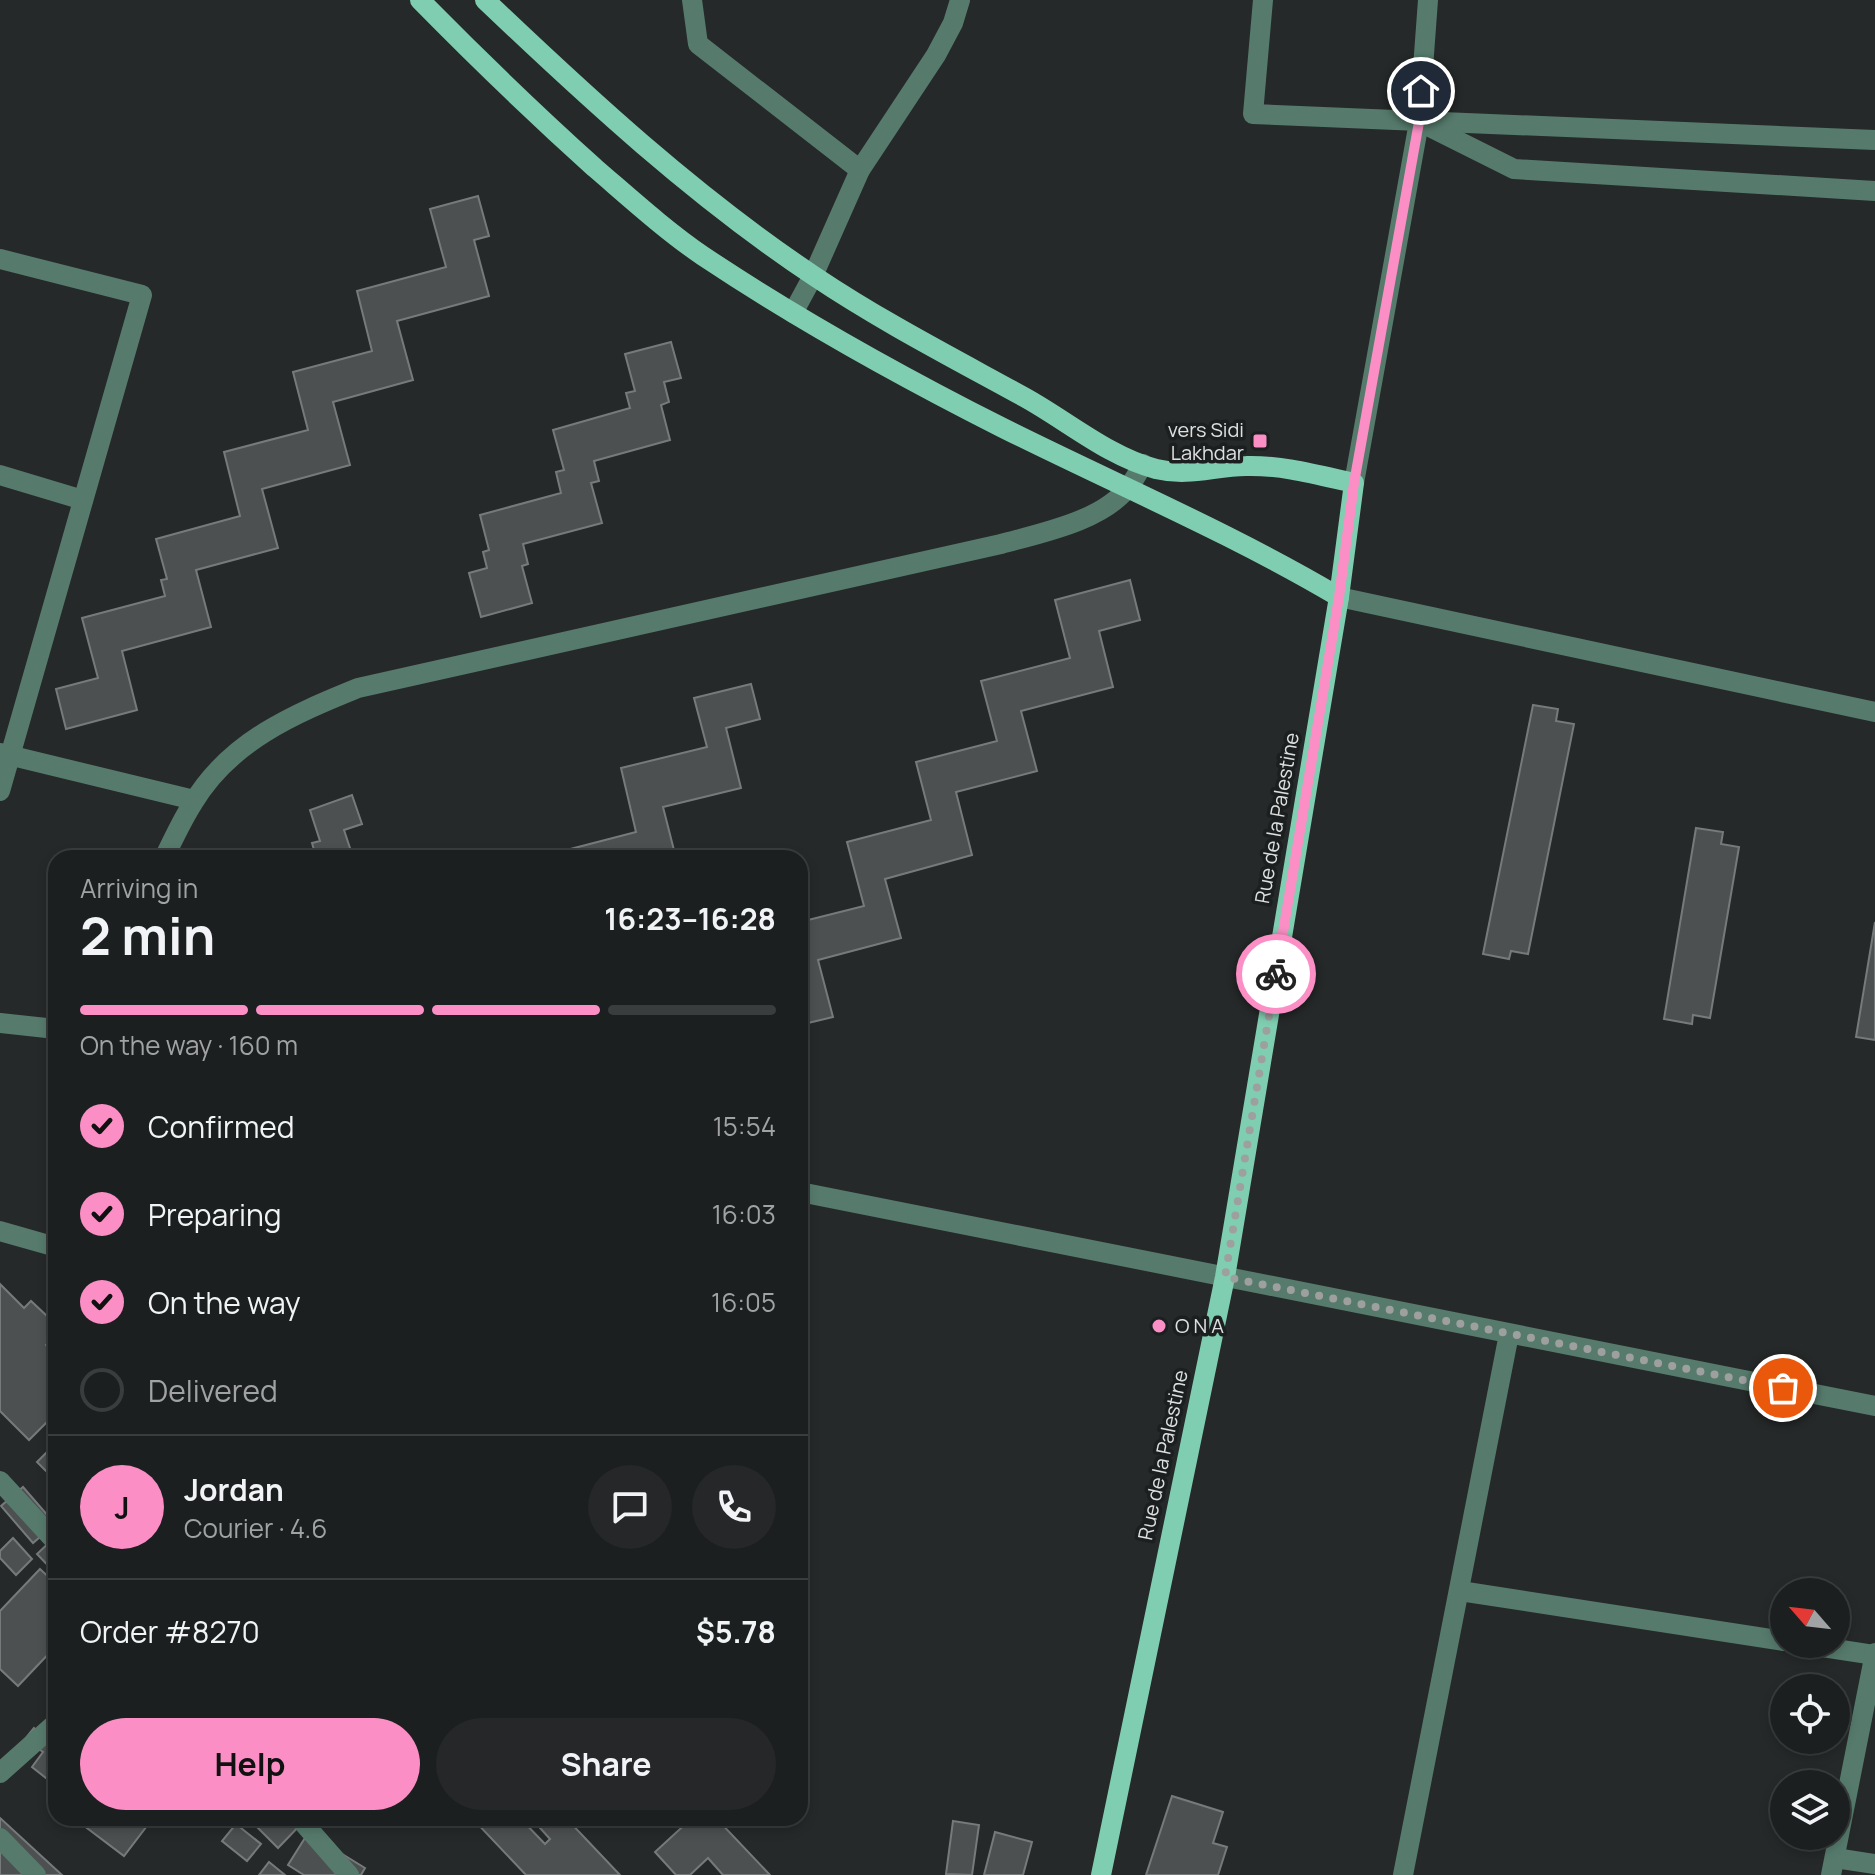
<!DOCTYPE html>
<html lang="en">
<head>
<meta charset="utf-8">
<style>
  body { margin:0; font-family:Manrope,sans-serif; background:#252728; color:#f1f3f6; height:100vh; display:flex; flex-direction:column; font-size:30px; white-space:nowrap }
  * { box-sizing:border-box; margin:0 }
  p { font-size:26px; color:#a0a2a4 }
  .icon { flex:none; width:44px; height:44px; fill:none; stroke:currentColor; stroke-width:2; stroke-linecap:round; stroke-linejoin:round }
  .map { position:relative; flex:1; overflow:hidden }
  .panel { position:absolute; left:48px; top:850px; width:760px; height:976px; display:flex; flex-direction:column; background:#1c1f1f; border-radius:24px; box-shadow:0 4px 12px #0003,0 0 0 2px #3a3d3d }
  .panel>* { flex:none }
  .needle { width:52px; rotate:298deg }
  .buttons { position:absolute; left:1770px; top:1578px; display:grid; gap:16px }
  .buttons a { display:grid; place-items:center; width:80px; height:80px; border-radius:50%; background:#1c1f1f; box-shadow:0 4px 12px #0003,0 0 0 2px #3a3d3d; font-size:40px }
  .pin { position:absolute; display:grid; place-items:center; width:68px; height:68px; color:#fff; margin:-34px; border:4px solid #fff; border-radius:50%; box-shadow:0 2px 8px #0007 }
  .courier { position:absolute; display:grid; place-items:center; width:80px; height:80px; margin:-40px; border:6px solid #fb8fc5; border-radius:50%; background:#fff; color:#222; box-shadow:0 2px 10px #0007 }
  .overview em { font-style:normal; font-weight:700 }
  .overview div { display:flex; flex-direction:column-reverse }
  .overview { display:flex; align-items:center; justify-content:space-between; height:136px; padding:0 32px }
  h1 { font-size:52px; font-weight:700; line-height:60px }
  .bar { display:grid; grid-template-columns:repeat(4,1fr); gap:12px 8px; align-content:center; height:96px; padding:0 32px }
  .bar i { height:10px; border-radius:6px; background:#3a3d3d }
  .bar .on { background:#fb8fc5 }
  .bar p { grid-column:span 4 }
  .line { display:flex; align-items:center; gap:20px; padding:0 32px; border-top:2px solid #3a3d3d }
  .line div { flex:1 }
  .round { display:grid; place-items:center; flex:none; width:84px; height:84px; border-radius:42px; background:#252728 }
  ol { padding:0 32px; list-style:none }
  li { display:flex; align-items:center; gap:24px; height:88px }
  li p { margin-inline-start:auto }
  li .icon { padding:8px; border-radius:50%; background:#fb8fc5; color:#111; stroke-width:4 }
  li:last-child { color:#a0a2a4 }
  li i { width:44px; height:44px; border:4px solid #3a3d3d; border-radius:50% }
  .action { display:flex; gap:16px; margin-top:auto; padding:16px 32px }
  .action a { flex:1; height:92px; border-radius:48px; background:#fb8fc5; color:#111; font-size:32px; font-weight:700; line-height:92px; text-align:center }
  .action a+a { background:#252728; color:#f1f3f6 }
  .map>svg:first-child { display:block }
  .building { fill:#4d5051; stroke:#777a7b; stroke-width:2 }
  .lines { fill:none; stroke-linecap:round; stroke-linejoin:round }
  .minor { stroke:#567b6d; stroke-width:20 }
  .major { stroke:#7fceb1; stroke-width:20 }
  .done { stroke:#9ea0a0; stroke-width:8; stroke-dasharray:0 14.4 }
  .route { stroke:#fb8fc5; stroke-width:10 }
  .poi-dot { fill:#fb8fc5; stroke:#1c1f1f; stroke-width:3 }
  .labels { text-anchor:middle; stroke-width:7; stroke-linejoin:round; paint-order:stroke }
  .poi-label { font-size:20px; fill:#dee0e0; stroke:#1c1f1f; text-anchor:end }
  .street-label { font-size:20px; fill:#dee0e0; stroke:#1c1f1f }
</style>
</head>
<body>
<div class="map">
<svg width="1875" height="1875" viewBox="0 0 1875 1875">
  <rect width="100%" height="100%" fill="#262929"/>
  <g class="building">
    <path d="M478,196L489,236L474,240L489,296L397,321L413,380L333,402L350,465L262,489L278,548L196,570L211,627L122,651L137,710L66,729L56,689L98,678L82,618L165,596L161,580L167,579L156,539L240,516L224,452L308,430L293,372L372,351L357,291L446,267L430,209Z"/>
    <path d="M671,342L681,378L664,382L669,402L661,405L670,440L594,461L599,481L591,483L602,523L523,544L528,564L522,566L532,603L481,617L469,573L487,568L483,552L489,550L480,515L561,493L556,472L564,470L553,430L630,408L626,393L635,391L625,354Z"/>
    <path d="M1130,580L1140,620L1099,631L1113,687L1021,711L1037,771L956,792L972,855L885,879L901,938L818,960L833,1017L800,1025V922L864,906L847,842L931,820L916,762L997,741L981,681L1070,658L1055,600Z"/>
    <path d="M751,684L760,719L726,728L741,788L663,807L676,858H552L551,854L636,832L621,768L707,747L694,698Z"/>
    <path d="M1533,705L1558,709L1556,721L1574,724L1528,954L1511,951L1509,959L1483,954Z"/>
    <path d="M352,795L362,824L344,830L351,851L342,854L344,858H314L316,857L312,843L320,841L310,810Z"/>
    <path d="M1696,828L1723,832L1721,844L1739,847L1710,1018L1693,1015L1692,1024L1664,1019Z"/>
    <path d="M1875,922V1040L1856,1037Z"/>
    <path d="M0,1284L24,1308L31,1301L47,1316L56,1307V1334L46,1345L56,1355V1413L29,1440L0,1411Z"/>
    <path d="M56,1443V1481L37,1462Z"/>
    <path d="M23,1487L55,1524L33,1543L1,1506Z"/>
    <path d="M56,1536V1574L37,1554Z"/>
    <path d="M13,1538L32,1559L16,1575L0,1558V1551Z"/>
    <path d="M40,1569L56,1584V1646L18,1686L0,1669V1611Z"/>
    <path d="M34,1728L56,1745V1786L32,1767L43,1752L25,1739Z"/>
    <path d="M1172,1796L1223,1812L1213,1843L1227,1847L1218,1875H1146Z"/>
    <path d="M0,1818L62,1875H0Z"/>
    <path d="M82,1818H153L124,1856L79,1822Z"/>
    <path d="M248,1818H307L278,1848Z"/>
    <path d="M472,1818H520L545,1844L550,1839L531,1818H566L620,1875H526Z"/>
    <path d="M692,1818H716L770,1875H723L708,1858L690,1875H676L655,1852Z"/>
    <path d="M953,1821L979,1825L972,1875L946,1874Z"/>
    <path d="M236,1824L261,1844L247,1861L222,1841Z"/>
    <path d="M995,1832L1032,1842L1023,1875H984Z"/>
    <path d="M308,1833L365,1868L361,1875H304L288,1865Z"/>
    <path d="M269,1862L285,1875H259Z"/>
  </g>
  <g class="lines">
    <g class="minor">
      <path d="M692,0L698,44L860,170"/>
      <path d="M1263,0L1253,114L1875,140"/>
      <path d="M1426,125L1514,169L1875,191"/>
      <path d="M0,259L142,295L0,791"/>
      <path d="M793,313L813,276L860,170L936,55L953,23L960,0"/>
      <path d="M0,475L83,500"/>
      <path d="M1354,483L1419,122L1428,0"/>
      <path d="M1339,597L1875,712"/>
      <path d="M0,753L194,800"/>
      <path d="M164,858C173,840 182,820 193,803C230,741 294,714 358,688L1001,544C1041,533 1104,521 1130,485C1135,479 1139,471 1143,464"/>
      <path d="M0,1023L56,1029"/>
      <path d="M800,1192L1875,1406"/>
      <path d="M0,1231L56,1247"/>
      <path d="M0,1481L56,1542"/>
      <path d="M1460,1591L1784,1641"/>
      <path d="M1803,1644L1875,1655"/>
      <path d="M0,1773L56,1723"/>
      <path d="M299,1818L349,1875"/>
      <path d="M0,1838L36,1875"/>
      <path d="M1835,1858L1875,1864"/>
      <path d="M1403,1875L1509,1334"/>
      <path d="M1831,1875L1875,1653"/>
    </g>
    <g class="major">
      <path d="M420,0C477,58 535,114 595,168C630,198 665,230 703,256C799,320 900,376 1003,428C1115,484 1231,533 1339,597"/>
      <path d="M485,0C589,99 694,196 814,276C881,321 953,358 1024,397C1066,420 1109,457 1156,469C1190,477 1214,466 1246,466C1283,465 1318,475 1354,483L1339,597L1225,1277L1101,1875"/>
    </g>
  </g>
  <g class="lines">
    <path class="done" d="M1276,974L1225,1277L1783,1388"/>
    <path class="route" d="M1276,974L1339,597L1354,483L1419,122L1421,91"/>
  </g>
  <g class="poi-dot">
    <rect x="1252" y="433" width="16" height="16" rx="4"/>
    <circle cx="1159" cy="1326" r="8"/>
  </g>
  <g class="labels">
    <g class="poi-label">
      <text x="1244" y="437">vers Sidi<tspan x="1244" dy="23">Lakhdar</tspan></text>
      <text x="1175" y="1333" text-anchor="start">O N A</text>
    </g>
    <g class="street-label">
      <text transform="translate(1277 818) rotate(-80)" y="7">Rue de la Palestine</text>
      <text transform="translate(1163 1455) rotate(-78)" y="7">Rue de la Palestine</text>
    </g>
  </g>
</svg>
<div class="buttons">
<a><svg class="needle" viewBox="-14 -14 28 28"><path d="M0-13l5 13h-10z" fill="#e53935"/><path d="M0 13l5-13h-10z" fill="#a0a2a4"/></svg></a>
<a><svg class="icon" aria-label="locate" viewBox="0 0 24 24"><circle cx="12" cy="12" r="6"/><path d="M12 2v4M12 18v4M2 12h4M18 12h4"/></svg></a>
<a><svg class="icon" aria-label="layers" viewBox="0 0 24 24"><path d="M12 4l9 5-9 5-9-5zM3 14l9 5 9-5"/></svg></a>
</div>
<div class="pin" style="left:1783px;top:1388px;background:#ea580c"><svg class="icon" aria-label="bag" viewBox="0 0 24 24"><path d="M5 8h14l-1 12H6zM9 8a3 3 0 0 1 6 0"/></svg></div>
<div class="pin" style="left:1421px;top:91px;background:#1f2937"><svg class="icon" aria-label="home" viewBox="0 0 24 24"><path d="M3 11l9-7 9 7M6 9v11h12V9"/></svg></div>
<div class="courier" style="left:1276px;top:974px"><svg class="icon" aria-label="bike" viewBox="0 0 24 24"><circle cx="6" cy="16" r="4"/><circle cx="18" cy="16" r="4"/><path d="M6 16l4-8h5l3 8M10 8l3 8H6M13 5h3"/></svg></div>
<section class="panel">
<div class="overview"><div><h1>2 min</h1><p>Arriving in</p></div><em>16:23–16:28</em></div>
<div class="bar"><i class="on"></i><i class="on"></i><i class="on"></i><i></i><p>On the way · 160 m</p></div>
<ol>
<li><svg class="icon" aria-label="check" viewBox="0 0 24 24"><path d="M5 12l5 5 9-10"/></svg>Confirmed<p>15:54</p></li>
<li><svg class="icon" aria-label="check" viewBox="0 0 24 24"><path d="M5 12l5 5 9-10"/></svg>Preparing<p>16:03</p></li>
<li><svg class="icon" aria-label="check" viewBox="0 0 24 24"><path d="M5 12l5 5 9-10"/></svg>On the way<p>16:05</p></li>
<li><i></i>Delivered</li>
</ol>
<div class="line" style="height:144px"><b class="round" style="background:#fb8fc5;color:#111">J</b><div><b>Jordan</b><p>Courier · 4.6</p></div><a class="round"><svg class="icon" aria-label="chat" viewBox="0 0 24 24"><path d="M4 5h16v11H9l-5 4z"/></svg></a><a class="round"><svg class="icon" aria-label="phone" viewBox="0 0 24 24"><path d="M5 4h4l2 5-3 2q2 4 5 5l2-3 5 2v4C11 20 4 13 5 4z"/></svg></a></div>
<div class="line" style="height:104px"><div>Order #8270</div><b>$5.78</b></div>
<div class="action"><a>Help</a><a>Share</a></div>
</section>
</div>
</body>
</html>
